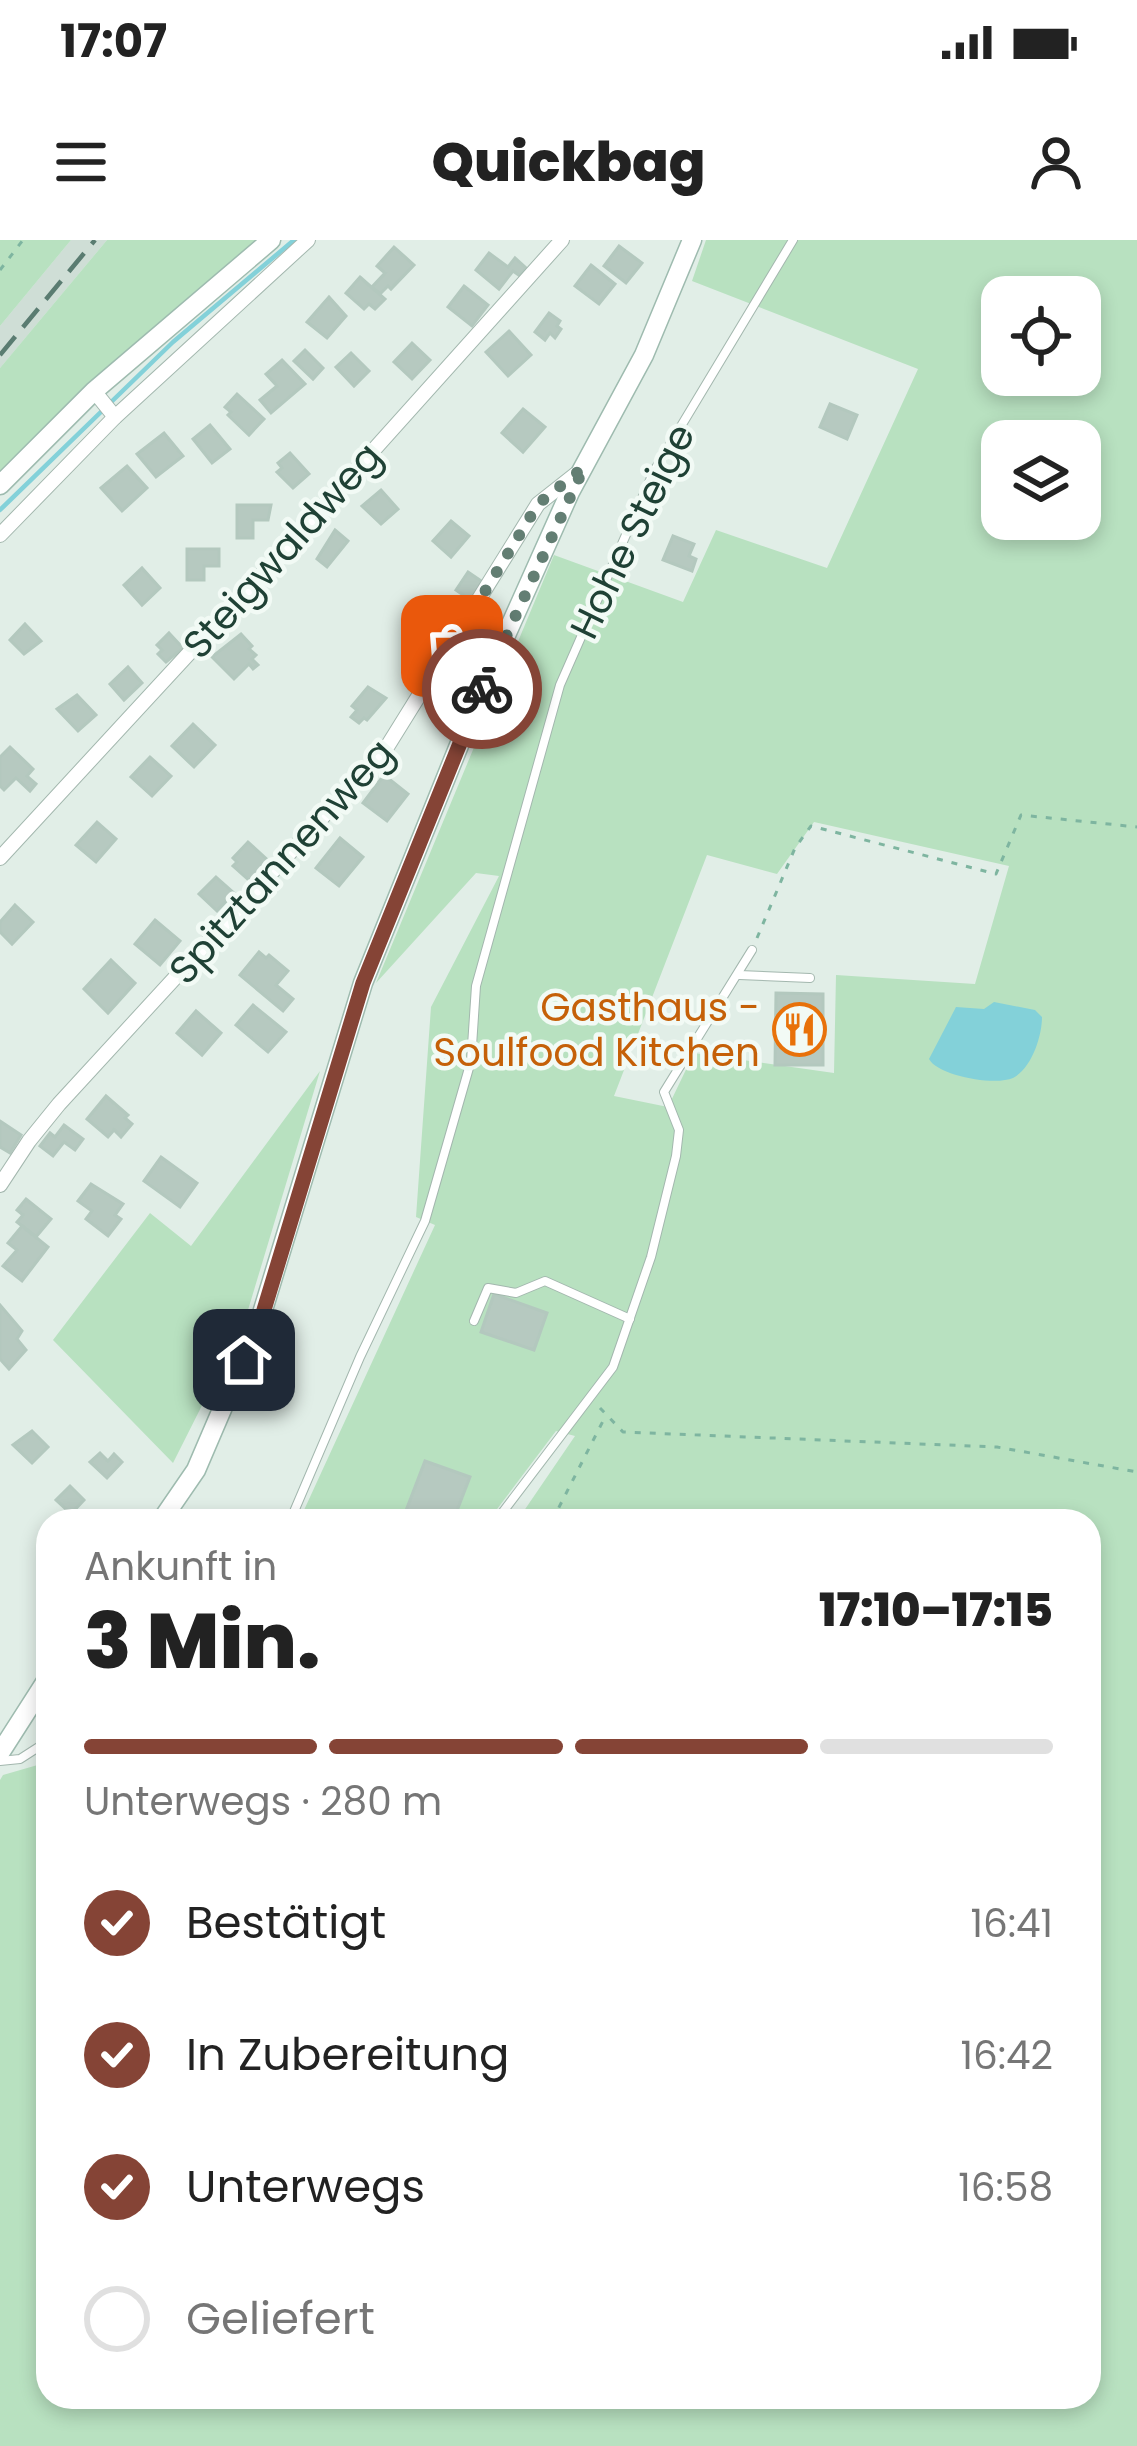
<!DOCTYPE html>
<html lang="de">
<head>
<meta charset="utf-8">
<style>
  body { margin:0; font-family:Poppins,sans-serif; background:#f6f6f6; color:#222; height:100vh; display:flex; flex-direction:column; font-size:45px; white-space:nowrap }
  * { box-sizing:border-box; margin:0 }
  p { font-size:39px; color:#767676 }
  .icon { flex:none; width:66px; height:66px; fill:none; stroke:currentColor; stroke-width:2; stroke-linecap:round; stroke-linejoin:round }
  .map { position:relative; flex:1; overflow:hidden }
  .panel { position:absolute; left:36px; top:1269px; width:1065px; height:900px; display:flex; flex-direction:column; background:#fff; border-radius:36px; box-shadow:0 6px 18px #0003 }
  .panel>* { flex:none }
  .controls { position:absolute; left:981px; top:36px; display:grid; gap:24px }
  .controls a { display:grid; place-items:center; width:120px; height:120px; border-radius:24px; background:#fff; box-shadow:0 6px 18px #0003; font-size:60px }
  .pin { position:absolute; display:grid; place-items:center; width:102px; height:102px; color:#fff; margin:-51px; border-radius:24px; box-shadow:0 6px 18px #0006 }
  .courier { position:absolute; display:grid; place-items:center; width:120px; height:120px; margin:-60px; border:9px solid #854436; border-radius:50%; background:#fff; color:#222; box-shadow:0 3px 15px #0007 }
  .head em { font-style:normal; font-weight:800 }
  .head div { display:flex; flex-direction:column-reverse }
  .head { display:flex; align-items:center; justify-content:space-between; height:204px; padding:0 48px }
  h1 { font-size:78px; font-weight:800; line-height:90px }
  .bar { display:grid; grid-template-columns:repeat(4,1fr); gap:18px 12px; align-content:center; height:144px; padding:0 48px }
  .bar i { height:15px; border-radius:9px; background:#e0e0e0 }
  .bar .active { background:#854436 }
  .bar p { grid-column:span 4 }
  ol { padding:0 48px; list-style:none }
  li { display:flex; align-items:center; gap:36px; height:132px }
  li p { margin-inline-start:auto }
  li .icon { padding:12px; border-radius:50%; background:#854436; color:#fff; stroke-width:4 }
  li:last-child { color:#767676 }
  li i { width:66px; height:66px; border:6px solid #e0e0e0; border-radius:50% }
  .status { display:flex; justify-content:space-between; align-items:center; height:84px; padding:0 60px; background:#fff; direction:ltr }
  .status svg { height:33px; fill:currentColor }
  header { display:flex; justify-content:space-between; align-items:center; height:156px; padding:0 48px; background:#fff; font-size:54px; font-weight:800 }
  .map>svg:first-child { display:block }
  .built { fill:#cfded6 }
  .green { fill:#b8e1c0; fill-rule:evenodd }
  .water { fill:#83d1d9 }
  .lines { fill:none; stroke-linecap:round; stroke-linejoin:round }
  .stream { stroke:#83d1d9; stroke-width:4.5 }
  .building { fill:#b6c9c0; stroke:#b3c8be; stroke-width:3 }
  .lane-casing { stroke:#a3b7ae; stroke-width:10 }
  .street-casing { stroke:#a3b7ae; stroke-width:16 }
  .secondary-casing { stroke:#9ebbaf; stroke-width:21 }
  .path { stroke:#7eb5a0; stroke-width:3; stroke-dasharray:6 9; stroke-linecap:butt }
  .lane { stroke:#fff; stroke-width:8 }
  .street { stroke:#fff; stroke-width:14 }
  .secondary { stroke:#fff; stroke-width:18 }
  .rail { stroke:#5a7c71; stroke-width:4.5; stroke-dasharray:24 12; stroke-linecap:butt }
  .done { stroke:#637e73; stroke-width:12; stroke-dasharray:0 21.6 }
  .route { stroke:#854436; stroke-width:15 }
  .labels { text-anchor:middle; stroke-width:9; stroke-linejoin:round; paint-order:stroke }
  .street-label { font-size:39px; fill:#1f4135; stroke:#f2faf5 }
  .food-label { font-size:39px; fill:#c56008; stroke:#f2faf5; text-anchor:end }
</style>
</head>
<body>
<div class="status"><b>17:07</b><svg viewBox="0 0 49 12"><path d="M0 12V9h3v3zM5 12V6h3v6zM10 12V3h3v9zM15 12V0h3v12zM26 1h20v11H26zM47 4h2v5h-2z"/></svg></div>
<header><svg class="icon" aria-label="menu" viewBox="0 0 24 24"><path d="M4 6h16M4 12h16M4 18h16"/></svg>Quickbag<svg class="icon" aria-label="person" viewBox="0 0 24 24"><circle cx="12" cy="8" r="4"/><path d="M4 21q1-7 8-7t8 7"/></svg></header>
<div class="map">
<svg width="1137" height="2206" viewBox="0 0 1137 2206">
  <rect width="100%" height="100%" fill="#e1eee7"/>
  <path class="built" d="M71,0H107L0,128V86Z"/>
  <g class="green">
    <path d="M0,0H71L0,86Z"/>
    <path d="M107,0H260L0,253V128Z"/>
    <path d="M706,0H1137V2206H0V1540L3,1535L48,1522V2157H1089V1281H517L575,1196L556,1191L488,1281H299L435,985L416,977L431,767L499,636L476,633L376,743L554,315L683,362L716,290L827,328L918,129L692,41ZM1002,57H1080V135H1002ZM1002,201H1080V279H1002ZM814,582L1009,626L975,744L836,735L834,833L694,813L668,867L614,856L707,615L777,634Z"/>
    <path d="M320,831L245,1080L173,1223L53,1100L150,973L191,1006Z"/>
  </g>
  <path class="water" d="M994,762L1035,770L1042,777C1042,796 1032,828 1013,838C995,846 938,836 929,819L956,767L984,769Z"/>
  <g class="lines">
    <path class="stream" d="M0,270L173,102L294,0"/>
  </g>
  <g class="building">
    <path d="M619,6L642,23L626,43L604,26Z"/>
    <path d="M394,7L414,25L391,49L388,46L380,54L372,47L385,33L377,26Z"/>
    <path d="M489,13L508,27L515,18L526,28L520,36L513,31L499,49L476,30Z"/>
    <path d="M591,25L615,44L599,64L575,46Z"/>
    <path d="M360,37L385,59L375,69L369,64L364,69L346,53Z"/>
    <path d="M464,46L488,65L472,86L448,67Z"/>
    <path d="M329,57L346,76L327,98L307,82Z"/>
    <path d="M549,73L560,81L557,86L561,89L555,98L550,93L545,100L535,92Z"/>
    <path d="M509,91L531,115L508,136L486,112Z"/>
    <path d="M412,103L430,120L412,139L394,122Z"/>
    <path d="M305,110L323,128L313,139L294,121Z"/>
    <path d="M351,113L369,131L354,146L336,127Z"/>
    <path d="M282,120L305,144L271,173L260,160L277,146L266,134Z"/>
    <path d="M237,154L264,179L249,195L228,175L231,172L225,167Z"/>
    <path d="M830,164L857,175L847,199L820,187Z"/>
    <path d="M523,169L545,187L523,212L502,193Z"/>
    <path d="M210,185L230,209L212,223L193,199Z"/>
    <path d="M164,193L183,216L156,237L137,214Z"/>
    <path d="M290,213L309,234L293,248L277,232L282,228L278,223Z"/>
    <path d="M127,226L147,248L122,271L101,248Z"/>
    <path d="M381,250L398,269L381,284L362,266Z"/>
    <path d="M237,265H271L268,280H253V298H237Z"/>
    <path d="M451,281L469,296L451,317L433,301Z"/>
    <path d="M335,290L348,301L327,327L317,319Z"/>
    <path d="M673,296L694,304L689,316L696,319L692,331L663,320Z"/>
    <path d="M187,309H219V326H204V340H187Z"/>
    <path d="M142,328L160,348L142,365L124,345Z"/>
    <path d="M468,332L484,343L472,361L456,350Z"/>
    <path d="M25,384L41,401L24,414L10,400Z"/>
    <path d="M169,393L183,408L166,422L158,414L162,410L157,405Z"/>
    <path d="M241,394L252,406L249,409L256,415L252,419L258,425L253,429L249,424L234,439L212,417Z"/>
    <path d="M128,427L142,443L124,460L110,444Z"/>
    <path d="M368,447L386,458L367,480L364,478L359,483L351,477L357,470L352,466Z"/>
    <path d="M77,455L96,475L78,491L57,469Z"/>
    <path d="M193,484L215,505L194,527L172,506Z"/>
    <path d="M10,507L33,529L27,536L36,544L30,551L16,538L4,550L0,546V517Z"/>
    <path d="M150,517L171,536L152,556L131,537Z"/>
    <path d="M384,535L408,554L387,581L363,563Z"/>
    <path d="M97,582L116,599L96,622L76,605Z"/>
    <path d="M340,598L363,617L339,646L316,628Z"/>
    <path d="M248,602L271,623L252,643L233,626L237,622L233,618Z"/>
    <path d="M216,637L234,653L217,671L199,654Z"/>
    <path d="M15,665L33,682L12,704L0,692V682Z"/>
    <path d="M155,680L180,701L160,725L135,704Z"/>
    <path d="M259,712L266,718L269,715L288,731L276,745L293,759L283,771L240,735Z"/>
    <path d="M111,720L135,743L108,773L84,749Z"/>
    <path d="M776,753L823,754V825H775Z"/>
    <path d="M253,765L286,792L268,812L236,785Z"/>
    <path d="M196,771L221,793L202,815L177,793Z"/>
    <path d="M106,856L128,875L125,878L132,884L121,897L114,890L108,897L87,879Z"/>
    <path d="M0,881L21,895L10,913L0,907Z"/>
    <path d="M64,885L83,899L75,910L64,902L53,916L40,906L50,893L55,897Z"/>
    <path d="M161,917L197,943L180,967L144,941Z"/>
    <path d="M91,944L123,964L115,975L121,979L108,996L86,979L92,971L78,961Z"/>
    <path d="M26,959L51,979L36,997L17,982L23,975L17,970Z"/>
    <path d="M22,986L48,1007L22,1041L3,1026L17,1010L8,1003Z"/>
    <path d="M494,1054L547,1073L534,1110L481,1092Z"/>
    <path d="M0,1065L22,1091L17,1099L26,1110L9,1129L0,1119Z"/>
    <path d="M32,1191L48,1207L32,1223L13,1205Z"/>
    <path d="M100,1213L108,1221L114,1214L122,1222L107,1238L90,1222Z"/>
    <path d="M425,1221L470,1237L453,1281H402Z"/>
    <path d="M70,1246L84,1260L71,1274L56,1260Z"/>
  </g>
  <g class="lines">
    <defs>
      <g id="lane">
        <path d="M739,735L810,738"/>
        <path d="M474,1081L488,1048L516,1053L545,1041L630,1079"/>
        <path d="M290,1281L360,1117L425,981L471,821L476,746L560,445L654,231L793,0"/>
        <path d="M496,1281L613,1127L651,1017L676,916L679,890L664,852L752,710"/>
        <path d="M0,1521L20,1519L48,1501"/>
      </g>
      <g id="street">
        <path d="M94,151L115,177"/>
        <path d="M0,295L115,177L308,0"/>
        <path d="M0,618L275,320L562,0"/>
        <path d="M0,945L29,901L59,864L387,507L538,264L576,234"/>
      </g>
      <g id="secondary">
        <path d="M0,245L94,151L271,0"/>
        <path d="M161,1281L196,1230L259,1083L363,743L481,451L570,252L644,115L692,0"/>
        <path d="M0,1513L48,1438"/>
      </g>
    </defs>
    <use href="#lane" class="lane-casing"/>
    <use href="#street" class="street-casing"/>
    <use href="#secondary" class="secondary-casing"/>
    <g class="path">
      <path d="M0,30L23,0"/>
      <path d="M757,698L795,608L811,586L996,634L1021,575L1137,587"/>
      <path d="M600,1168L623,1192L997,1207L1137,1232"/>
      <path d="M552,1281L604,1179"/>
    </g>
    <use href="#lane" class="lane"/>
    <use href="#street" class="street"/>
    <use href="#secondary" class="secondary"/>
    <path class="rail" d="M0,115L95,0"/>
  </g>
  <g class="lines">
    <path class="done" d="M452,406L538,264L584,227L482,449"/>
    <path class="route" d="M244,1120L260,1083L363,743L482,449"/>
  </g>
  <defs>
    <symbol id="restaurant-ring" viewBox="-11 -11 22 22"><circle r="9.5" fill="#f2faf5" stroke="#e8710a" stroke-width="1.5"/><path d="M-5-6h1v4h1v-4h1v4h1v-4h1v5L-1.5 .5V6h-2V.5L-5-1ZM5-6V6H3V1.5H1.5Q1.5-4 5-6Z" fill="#e8710a"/></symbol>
  </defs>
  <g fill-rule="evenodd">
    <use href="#restaurant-ring" x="770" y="760" width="59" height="59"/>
  </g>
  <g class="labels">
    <g class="street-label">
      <text transform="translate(632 291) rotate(-64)" y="14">Hohe Steige</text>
      <text transform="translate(282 310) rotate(-48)" y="14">Steigwaldweg</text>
      <text transform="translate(281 621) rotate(-48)" y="14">Spitztannenweg</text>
    </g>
    <g class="food-label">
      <text x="760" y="781">Gasthaus -<tspan x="760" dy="45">Soulfood Kitchen</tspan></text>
    </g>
  </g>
</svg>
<div class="controls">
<a><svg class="icon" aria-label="locate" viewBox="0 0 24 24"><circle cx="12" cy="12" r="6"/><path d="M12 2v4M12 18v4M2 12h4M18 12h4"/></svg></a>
<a><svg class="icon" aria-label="layers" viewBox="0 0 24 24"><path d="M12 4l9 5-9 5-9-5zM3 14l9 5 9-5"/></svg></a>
</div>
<div class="pin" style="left:452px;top:406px;background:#ea580c"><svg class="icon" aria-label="bag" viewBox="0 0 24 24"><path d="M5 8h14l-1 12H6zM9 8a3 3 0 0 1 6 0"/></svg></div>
<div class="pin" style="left:244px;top:1120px;background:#1f2937"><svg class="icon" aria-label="home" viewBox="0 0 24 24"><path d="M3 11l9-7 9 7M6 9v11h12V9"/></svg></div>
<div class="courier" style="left:482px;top:449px"><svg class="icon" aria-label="bike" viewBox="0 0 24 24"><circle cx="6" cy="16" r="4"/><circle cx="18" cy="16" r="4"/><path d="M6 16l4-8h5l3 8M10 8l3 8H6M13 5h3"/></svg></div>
<section class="panel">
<div class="head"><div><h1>3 Min.</h1><p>Ankunft in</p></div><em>17:10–17:15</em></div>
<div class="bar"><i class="active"></i><i class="active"></i><i class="active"></i><i></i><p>Unterwegs · 280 m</p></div>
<ol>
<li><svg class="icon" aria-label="check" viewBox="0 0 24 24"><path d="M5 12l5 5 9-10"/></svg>Bestätigt<p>16:41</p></li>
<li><svg class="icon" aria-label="check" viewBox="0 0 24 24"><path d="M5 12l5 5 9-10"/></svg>In Zubereitung<p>16:42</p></li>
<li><svg class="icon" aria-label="check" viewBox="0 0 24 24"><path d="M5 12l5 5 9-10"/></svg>Unterwegs<p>16:58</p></li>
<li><i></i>Geliefert</li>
</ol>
</section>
</div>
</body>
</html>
